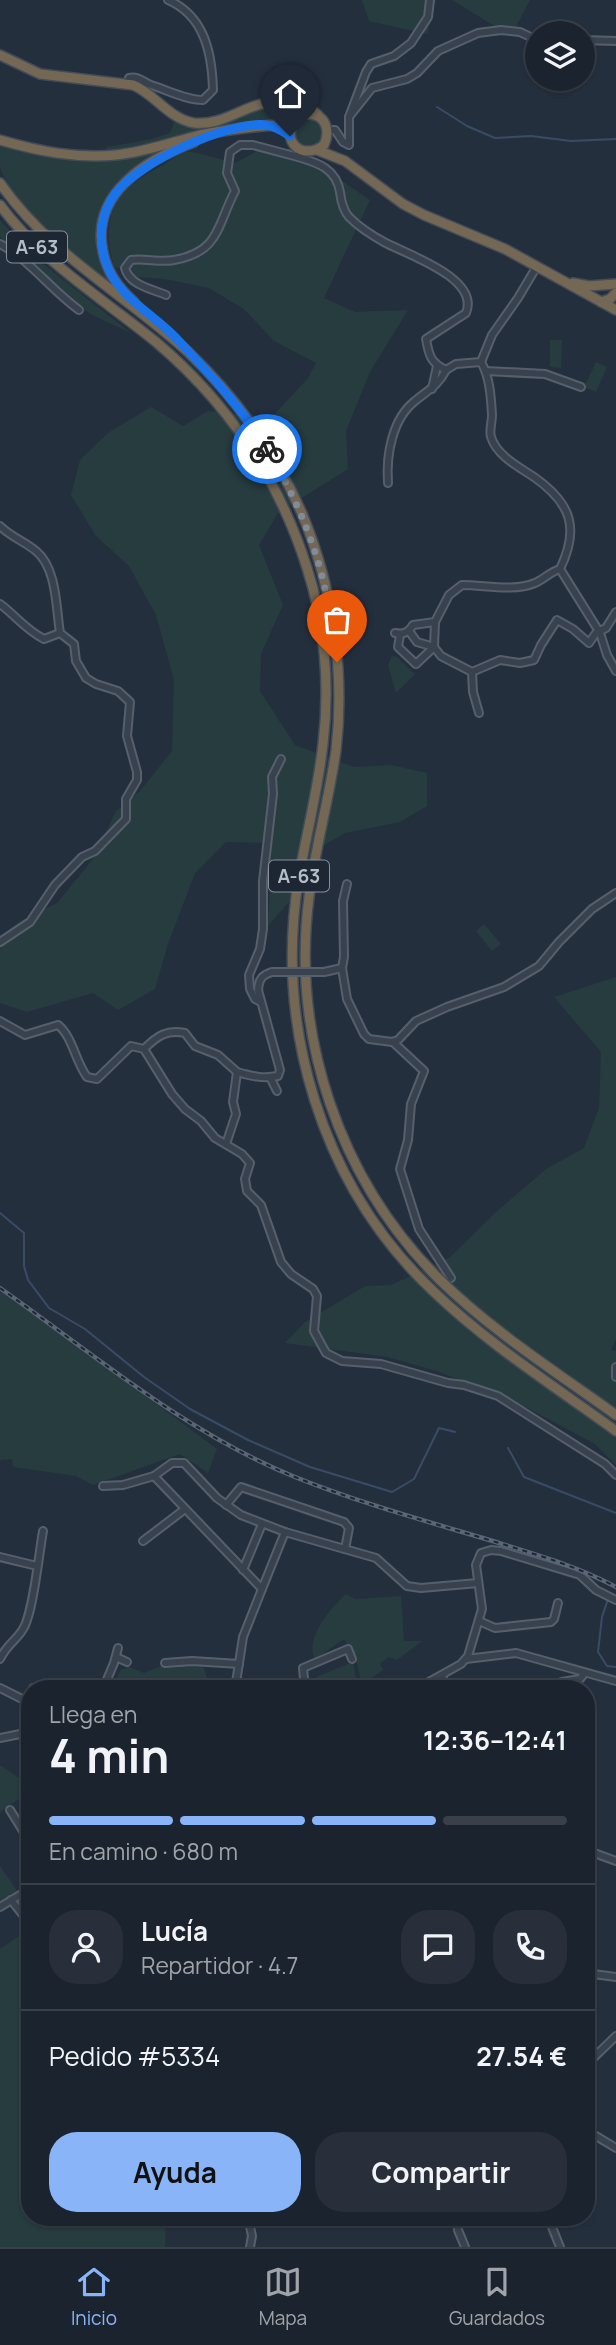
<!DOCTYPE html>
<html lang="es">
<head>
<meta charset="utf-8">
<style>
  body { margin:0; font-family:Manrope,sans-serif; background:#282f3a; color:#f1f3f6; height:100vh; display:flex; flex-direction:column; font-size:26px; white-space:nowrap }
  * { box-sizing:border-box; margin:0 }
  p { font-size:23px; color:#a0a4aa }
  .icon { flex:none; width:38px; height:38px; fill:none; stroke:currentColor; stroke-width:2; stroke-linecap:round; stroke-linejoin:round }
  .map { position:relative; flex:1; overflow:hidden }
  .sheet { position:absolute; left:21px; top:1680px; width:574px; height:546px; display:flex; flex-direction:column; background:#1b232e; border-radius:28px; box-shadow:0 2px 5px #0004,0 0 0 2px #39404a }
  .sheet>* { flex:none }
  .controls { position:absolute; left:525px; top:21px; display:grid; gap:14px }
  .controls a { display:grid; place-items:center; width:70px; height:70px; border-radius:50%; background:#1b232e; box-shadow:0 2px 5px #0004,0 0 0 2px #39404a; font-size:35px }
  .pin { position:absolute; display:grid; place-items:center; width:60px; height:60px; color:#fff; margin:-72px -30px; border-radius:50% 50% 50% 0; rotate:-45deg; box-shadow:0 0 7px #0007 }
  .pin .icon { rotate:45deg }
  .courier { position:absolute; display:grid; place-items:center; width:70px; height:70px; margin:-35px; border:5px solid #1a73e8; border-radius:50%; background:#fff; color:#222; box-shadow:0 2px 9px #0007 }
  .headline em { font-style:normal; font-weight:700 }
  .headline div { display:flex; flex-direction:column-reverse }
  .headline { display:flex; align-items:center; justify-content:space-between; height:119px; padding:0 28px }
  h1 { font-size:46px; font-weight:700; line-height:52px }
  .bar { display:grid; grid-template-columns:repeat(4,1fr); gap:10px 7px; align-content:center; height:84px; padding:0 28px }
  .bar i { height:9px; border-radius:5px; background:#39404a }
  .bar .current { background:#8ab4f8 }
  .bar p { grid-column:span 4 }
  .line { display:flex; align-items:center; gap:18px; padding:0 28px; border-top:2px solid #39404a }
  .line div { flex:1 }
  .round { display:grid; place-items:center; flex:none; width:74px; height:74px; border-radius:28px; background:#282f3a }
  .cta { display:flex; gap:14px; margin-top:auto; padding:14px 28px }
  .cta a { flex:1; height:80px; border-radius:28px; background:#8ab4f8; color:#111; font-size:28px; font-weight:700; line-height:80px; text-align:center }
  .cta a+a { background:#282f3a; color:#f1f3f6 }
  .menu { display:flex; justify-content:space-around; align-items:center; height:98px; border-top:2px solid #39404a; background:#1b232e; font-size:19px; color:#a0a4aa }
  .menu a { display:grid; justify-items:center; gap:4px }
  .menu .current { color:#8ab4f8 }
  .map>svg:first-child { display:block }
  .green { fill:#263c3f }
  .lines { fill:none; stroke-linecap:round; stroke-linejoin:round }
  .stream { stroke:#394c67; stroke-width:2 }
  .minor-casing { stroke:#565f6c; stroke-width:10 }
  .highway-casing { stroke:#434c59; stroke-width:12 }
  .minor { stroke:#38414e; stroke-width:6 }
  .highway { stroke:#746855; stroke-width:9 }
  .rail-casing { stroke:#5a6575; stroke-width:4.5 }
  .rail { stroke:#1d2633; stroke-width:2; stroke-dasharray:5; stroke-linecap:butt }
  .minor-bridge-casing { stroke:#565f6c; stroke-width:10; stroke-linecap:butt }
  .minor-bridge { stroke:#38414e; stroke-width:6 }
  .done { stroke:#828b98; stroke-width:7; stroke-dasharray:0 12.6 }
  .route { stroke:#1a73e8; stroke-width:9 }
  .labels { text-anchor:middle; stroke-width:5; stroke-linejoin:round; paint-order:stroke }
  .shield { fill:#1d2633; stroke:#878f9c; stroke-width:2 }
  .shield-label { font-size:19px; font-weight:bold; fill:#b4bcc9 }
</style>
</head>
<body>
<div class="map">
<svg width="616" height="2247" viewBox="0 0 616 2247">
  <rect width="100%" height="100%" fill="#242f3e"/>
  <g class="green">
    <path d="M362,0H436L427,34L369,21Z"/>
    <path d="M452,0H530L511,36Z"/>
    <path d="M269,105L295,107L296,114C275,127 244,121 220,126C182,134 146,147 107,151L106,147L148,140L170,133L175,120L188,126Z"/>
    <circle cx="309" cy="133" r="15"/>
    <path d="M0,145L50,156L178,146L124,178L100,222L115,288C88,268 6,197 0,166C0,160 0,151 0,145Z"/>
    <path d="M259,150L323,168L370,200L324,298L355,312L408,310L370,372L346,431L348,469L278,513L259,545L283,605L261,654L260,691L295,745L354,767L391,765L427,773V806L400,822L345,833L324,845L302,887L268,926L271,866L267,843L226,842L195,873L168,944L155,989L118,1010L93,993L27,1012L0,1003V936L19,922L57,903L93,859L116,811L140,791L172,751L174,680L156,615L129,566L96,536L71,495L80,460L108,433L151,407L183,426L208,411L272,417L308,378L316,363L274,341L244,309L209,288L165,279L138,277L114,266C99,215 117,188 163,165C169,161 180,153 187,152C197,151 224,161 235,163Z"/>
    <path d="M0,220L32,255L131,333L92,315L60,293L0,237Z"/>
    <path d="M550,340H562L561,368L550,367Z"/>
    <path d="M596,362L607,367L596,392L584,387Z"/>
    <path d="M392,656L397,657L415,674L396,693L388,665Z"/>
    <path d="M484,924L501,944L492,951L476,931Z"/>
    <path d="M616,977V1339L611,1350L616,1351V1465L595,1444L520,1404L437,1371L387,1357L285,1343L305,1322L365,1286L391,1285L449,1258L495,1213L546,1169L584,1148L599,1108L601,1052L554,997Z"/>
    <path d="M0,1288L217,1449L208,1473L180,1454L93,1485L76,1476L13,1467L12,1459L0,1460Z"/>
    <path d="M346,1594L355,1599L401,1596L404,1641H422L397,1660L389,1657L380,1663L383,1670L362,1684L356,1659L344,1639L315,1659C304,1638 331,1608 346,1594Z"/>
    <path d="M353,1662L356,1679L362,1689H320L316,1677Z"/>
    <path d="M164,1665H203L210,1689H112L121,1669H125L127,1666L144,1673Z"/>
    <path d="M0,1765L22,1780L26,1794L0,1812Z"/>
    <path d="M0,1866L18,1892L0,1902Z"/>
    <path d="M25,1932L30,1935V2217H160L166,2222L165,2247H0V1949Z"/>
  </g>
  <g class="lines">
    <g class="stream">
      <path d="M437,107L467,126L495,138L531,136L571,141L616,139"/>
      <path d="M0,1213L24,1233V1266L28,1280L49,1308L85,1329L144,1377L190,1409L248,1440L310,1467L392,1492L414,1479L439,1428L455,1432"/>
      <path d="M508,1448L524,1477L616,1513"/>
      <path d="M608,1599L602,1617L598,1652L607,1666L616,1667"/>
    </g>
    <defs>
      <g id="minor">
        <path d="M583,40L616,41"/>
        <path d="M127,84L129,78C139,76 143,82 151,85C167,90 186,100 203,100L213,90C212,54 205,16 168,0"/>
        <path d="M349,117L372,88L407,79L417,73L438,51L478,33L501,30L520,32L537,40"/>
        <path d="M328,130H335L343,142L349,145V117L366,72L371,64L394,56L411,43L428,17L430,0"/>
        <path d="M300,151L298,157C319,163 336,169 340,192C341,201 343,210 349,217C358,226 373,236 384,242C408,255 480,278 466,313L426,339C429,356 431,363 446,370L456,364L481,362L492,335L518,298L537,266"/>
        <path d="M0,244C30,260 51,290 79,310"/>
        <path d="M166,295C152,289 129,285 125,268L131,260C145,258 160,263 174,260C220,252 217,225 235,191L227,173L230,152L240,145H253L298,157"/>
        <path d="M481,362C490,377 491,398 492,415C492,422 489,431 491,437C497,456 519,467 534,477C571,503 580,528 560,569L600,633L607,655L616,671"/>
        <path d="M486,371L545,374L581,387"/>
        <path d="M432,389L437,366"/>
        <path d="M388,483C386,455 392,419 415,401C428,390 438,386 446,370"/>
        <path d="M0,526C11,537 24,541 36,551C57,568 56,608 60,633L74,644L76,661L86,678L96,684L118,691L130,702L127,736L137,772V780L126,799V819L95,851L82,857L55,885L30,922L0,942"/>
        <path d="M0,604C16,616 26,630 44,639L60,633"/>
        <path d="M435,622L434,647L441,656L472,672L473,692L479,713"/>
        <path d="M395,633C404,635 409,632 413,625L435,622L449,595L462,585C485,585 513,592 535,583C544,579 550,572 560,569"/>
        <path d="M400,635L398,647L416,664L434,647L417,642L409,631"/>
        <path d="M472,672L500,660L520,663L534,660L541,645L557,620L573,629L589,643L596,633L606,628L616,612"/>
        <path d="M347,884L343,901L344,957L342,968L347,999L364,1034L369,1039L392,1042L398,1040L416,1021L447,1007L504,987L539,966L559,942L592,909L616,893"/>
        <path d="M324,972L342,968"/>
        <path d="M261,1002L255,999L250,989L249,975L260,949L263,929V881L273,794L272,777L281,759"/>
        <path d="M0,1021L25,1035L58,1025C73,1037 75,1061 87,1077L97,1079L131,1046L144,1049L172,1094L185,1109L201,1121L215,1138L242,1154L250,1163L245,1179L247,1191L261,1205L281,1262L291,1274L313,1289L317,1296L314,1331L326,1353L342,1361L381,1364L448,1383L464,1385L498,1396L605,1464L616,1475"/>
        <path d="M393,1042L424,1071L411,1104L408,1140L400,1169L419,1229L451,1278"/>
        <path d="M144,1049C157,1036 167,1029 185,1033L195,1046L218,1055L237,1072"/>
        <path d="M270,1077L277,1091"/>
        <path d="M226,1144L236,1114L233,1102L237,1072C251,1076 263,1079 278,1076L280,1070L258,990C259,979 262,975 272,972"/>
        <path d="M616,1367V1377"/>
        <path d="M103,1486L123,1485L154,1476"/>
        <path d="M226,1505L241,1487L344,1522L349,1528L345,1549"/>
        <path d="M143,1541L185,1509"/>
        <path d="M0,1557L37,1566"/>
        <path d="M243,1570L262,1524"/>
        <path d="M262,1589L285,1532"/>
        <path d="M479,1621L495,1628L551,1622L554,1619L558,1603"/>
        <path d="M116,1657L127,1662"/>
        <path d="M0,1659C7,1644 16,1641 23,1629C33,1614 39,1553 43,1531"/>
        <path d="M466,1659L516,1653L616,1681"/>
        <path d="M165,1663L192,1661L239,1664"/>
        <path d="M442,1675L446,1689"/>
        <path d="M0,1688L30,1703"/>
        <path d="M33,1689V1688"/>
        <path d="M103,1689L114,1663L118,1648"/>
        <path d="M235,1689L243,1637L262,1589L154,1476L172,1463H184L217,1498L241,1515L285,1532L376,1558L407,1586L421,1588L478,1583"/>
        <path d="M305,1689L303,1668L348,1649L352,1659"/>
        <path d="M416,1689L461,1664L468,1656L482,1609L476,1565L481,1553L491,1550L501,1551L580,1575L596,1590L616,1600"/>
        <path d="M562,1689V1682L580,1679L584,1674"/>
        <path d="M0,1738L30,1732"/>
        <path d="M10,1810L30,1842"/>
        <path d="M586,1850L616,1861"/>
        <path d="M11,1900L30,1924"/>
        <path d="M0,1907L30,1889"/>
        <path d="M586,1973L616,1977"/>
        <path d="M586,2065L616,2036"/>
        <path d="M586,2072L591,2088L586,2109"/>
        <path d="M586,2130L616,2148"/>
        <path d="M248,2217L252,2236L250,2247"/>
        <path d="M457,2217L458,2230L465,2247"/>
        <path d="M548,2217L560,2247"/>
        <path d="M360,2221L376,2217"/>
      </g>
      <g id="highway">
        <path d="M0,55L40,74L133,85C155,94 169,119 194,123C230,127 252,94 294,103C304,105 311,108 318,115"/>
        <path d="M0,140C38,151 76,159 116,155C145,152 172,142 200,135C224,130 249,127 274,125C286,124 298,113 309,114C327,115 330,132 324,145C301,162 280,140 296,119"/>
        <path d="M317,150L345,161L403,204L424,215L505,249L616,310"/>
        <path d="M0,183C49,254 126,295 188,352C236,397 277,455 303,516C333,589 345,672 336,750C329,800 315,848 309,897C291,1036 339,1179 439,1279C492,1331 556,1372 616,1415"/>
        <path d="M0,205C42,262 102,298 156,342C227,402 279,479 307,568C325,623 330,687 323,744C318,789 307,832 299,876C274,1026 321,1185 433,1291C488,1344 554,1386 616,1431"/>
        <path d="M573,283L589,286L616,284"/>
        <path d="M134,302C118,288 107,272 103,252C90,194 147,159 194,142"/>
        <path d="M601,302L610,299L616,293"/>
      </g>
    </defs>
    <use href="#minor" class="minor-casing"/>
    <use href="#highway" class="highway-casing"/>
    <use href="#minor" class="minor"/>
    <use href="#highway" class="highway"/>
    <defs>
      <path id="rail" d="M0,1288C95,1355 186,1433 295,1477C357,1502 422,1520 486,1539C531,1553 575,1565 616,1587"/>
    </defs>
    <use href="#rail" class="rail-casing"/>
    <use href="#rail" class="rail"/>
    <defs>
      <path id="minor-bridge" d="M272,972H324"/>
    </defs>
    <use href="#minor-bridge" class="minor-bridge-casing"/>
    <use href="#minor-bridge" class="minor-bridge"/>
  </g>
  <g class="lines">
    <path class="done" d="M267,449C310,521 328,579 337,662"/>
    <path class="route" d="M267,449C242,408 209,373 176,338C151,312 116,296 105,260C98,237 101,213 115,194C137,163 229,120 267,125C276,127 283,131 290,136"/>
  </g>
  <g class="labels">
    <g class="shield">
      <rect x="7" y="231.5" width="60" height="31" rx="5"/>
      <rect x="269" y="860.5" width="60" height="31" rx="5"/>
    </g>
    <g class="shield-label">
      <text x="37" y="254">A-63</text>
      <text x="299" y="883">A-63</text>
    </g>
  </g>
</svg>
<div class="controls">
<a><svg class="icon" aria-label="layers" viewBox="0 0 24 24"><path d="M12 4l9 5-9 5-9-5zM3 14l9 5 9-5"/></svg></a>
</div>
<div class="pin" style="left:337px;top:662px;background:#ea580c"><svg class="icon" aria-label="bag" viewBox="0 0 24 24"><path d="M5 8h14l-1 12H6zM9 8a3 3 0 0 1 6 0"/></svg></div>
<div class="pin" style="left:290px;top:136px;background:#1f2937"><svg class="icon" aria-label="home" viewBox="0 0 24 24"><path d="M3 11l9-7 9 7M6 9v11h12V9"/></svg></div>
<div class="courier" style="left:267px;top:449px"><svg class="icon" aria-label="bike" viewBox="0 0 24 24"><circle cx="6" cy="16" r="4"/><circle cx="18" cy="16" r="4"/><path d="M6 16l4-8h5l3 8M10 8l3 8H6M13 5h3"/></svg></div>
<section class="sheet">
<div class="headline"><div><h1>4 min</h1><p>Llega en</p></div><em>12:36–12:41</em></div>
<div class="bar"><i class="current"></i><i class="current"></i><i class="current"></i><i></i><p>En camino · 680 m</p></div>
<div class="line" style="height:126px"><a class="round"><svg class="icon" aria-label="person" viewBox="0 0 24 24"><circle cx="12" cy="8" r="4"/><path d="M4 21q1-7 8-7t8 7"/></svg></a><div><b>Lucía</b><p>Repartidor · 4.7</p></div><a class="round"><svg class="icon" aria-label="chat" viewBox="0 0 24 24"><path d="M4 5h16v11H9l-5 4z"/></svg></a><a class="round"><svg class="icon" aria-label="phone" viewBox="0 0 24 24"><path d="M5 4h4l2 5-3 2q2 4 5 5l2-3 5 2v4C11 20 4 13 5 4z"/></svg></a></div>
<div class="line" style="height:91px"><div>Pedido #5334</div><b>27.54 €</b></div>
<div class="cta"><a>Ayuda</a><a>Compartir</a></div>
</section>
</div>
<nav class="menu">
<a class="current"><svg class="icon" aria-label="home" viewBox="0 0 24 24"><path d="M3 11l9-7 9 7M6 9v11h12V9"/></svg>Inicio</a>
<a><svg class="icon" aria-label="map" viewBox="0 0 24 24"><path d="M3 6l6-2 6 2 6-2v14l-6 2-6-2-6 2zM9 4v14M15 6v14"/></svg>Mapa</a>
<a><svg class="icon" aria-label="saved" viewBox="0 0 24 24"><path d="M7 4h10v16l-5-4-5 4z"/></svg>Guardados</a>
</nav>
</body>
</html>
